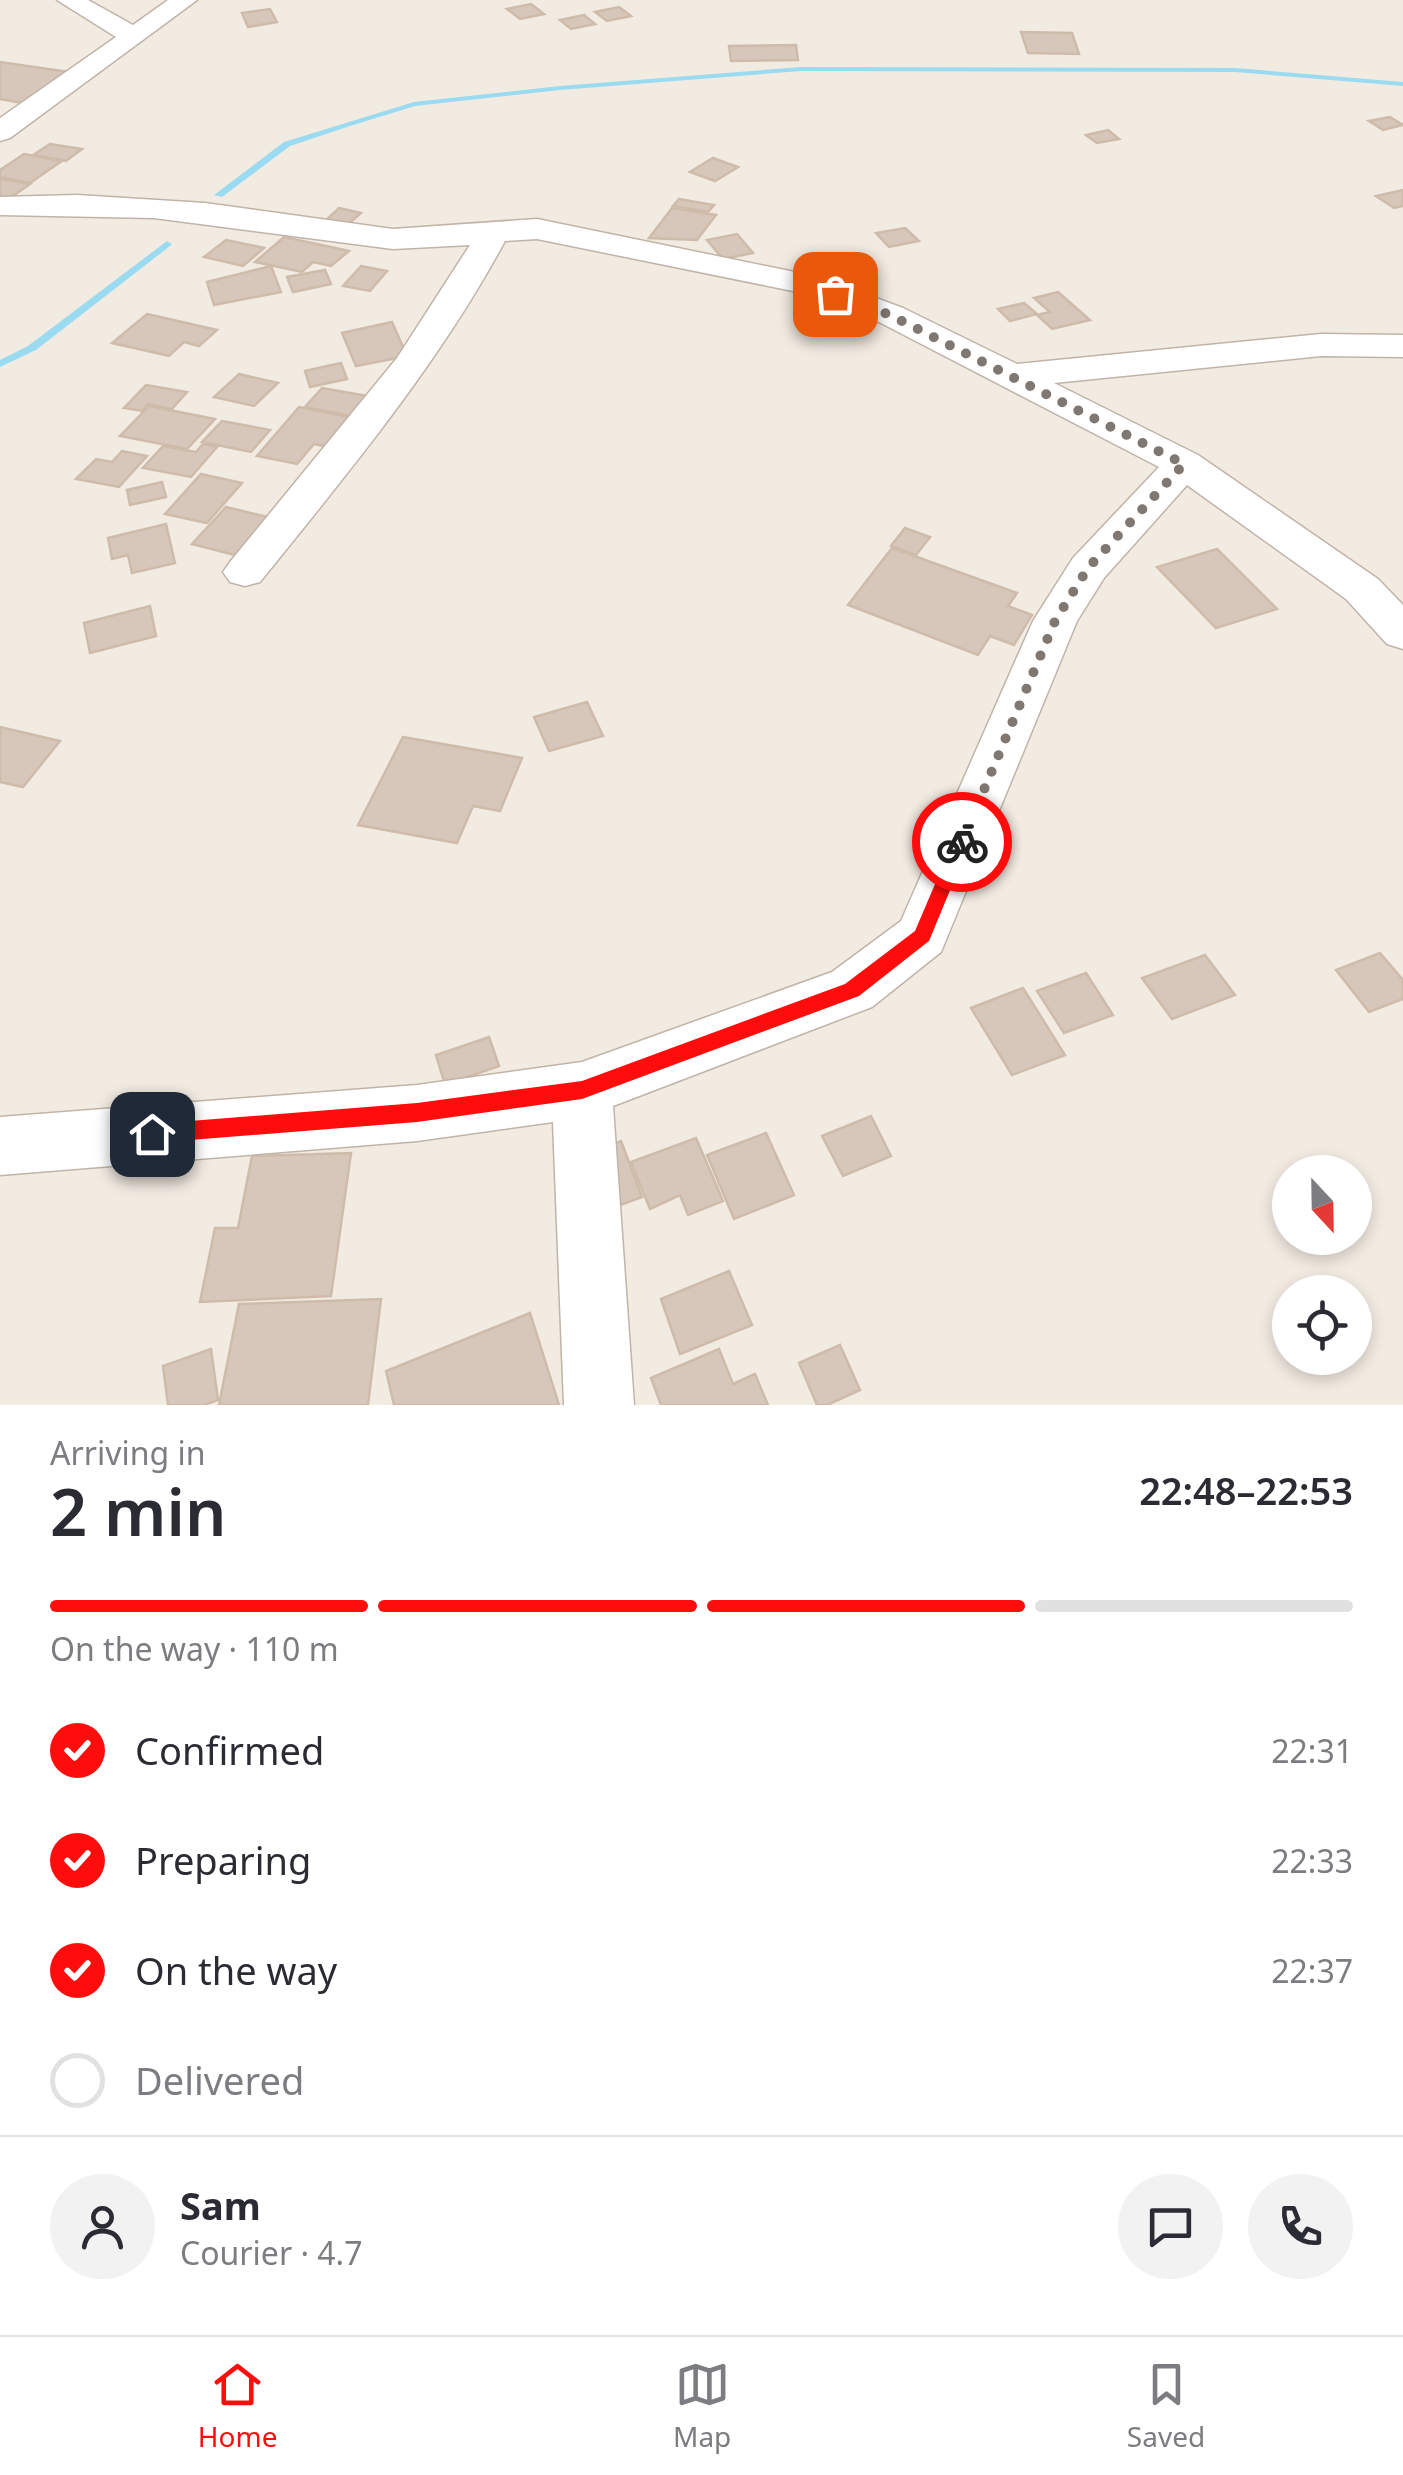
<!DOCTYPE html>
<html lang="en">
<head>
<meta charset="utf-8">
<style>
  body { margin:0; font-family:"Noto Sans",sans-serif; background:#f2f2f3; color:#2b2b33; height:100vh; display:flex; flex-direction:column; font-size:38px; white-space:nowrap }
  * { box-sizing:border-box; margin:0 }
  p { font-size:32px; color:#7c7c81 }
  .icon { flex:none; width:55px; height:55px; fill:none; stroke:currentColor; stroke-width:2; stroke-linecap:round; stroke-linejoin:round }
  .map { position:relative; height:1405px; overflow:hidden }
  .panel { display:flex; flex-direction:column; background:#fff; flex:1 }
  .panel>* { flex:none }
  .needle { width:65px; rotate:158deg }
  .tools { position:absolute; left:1272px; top:1155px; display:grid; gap:20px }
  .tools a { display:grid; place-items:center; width:100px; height:100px; border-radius:50%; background:#fff; box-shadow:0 5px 15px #0003; font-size:50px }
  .pin { position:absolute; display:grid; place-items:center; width:85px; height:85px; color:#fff; margin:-42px; border-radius:20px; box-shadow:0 5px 15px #0006 }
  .courier { position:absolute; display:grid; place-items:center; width:100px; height:100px; margin:-50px; border:8px solid #ff0d0c; border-radius:50%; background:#fff; color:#222; box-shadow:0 2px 12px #0007 }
  .headline em { font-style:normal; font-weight:600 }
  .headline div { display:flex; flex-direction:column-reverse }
  .headline { display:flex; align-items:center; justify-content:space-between; height:170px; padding:0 50px }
  h1 { font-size:65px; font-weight:600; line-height:75px }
  .bar { display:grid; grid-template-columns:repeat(4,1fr); gap:15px 10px; align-content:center; height:120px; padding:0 50px }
  .bar i { height:12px; border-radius:8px; background:#e1e1e2 }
  .bar .active { background:#ff0d0c }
  .bar p { grid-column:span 4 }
  .line { display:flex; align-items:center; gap:25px; padding:0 50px; border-top:2px solid #e1e1e2 }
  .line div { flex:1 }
  .round { display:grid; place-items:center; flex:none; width:105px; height:105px; border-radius:52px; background:#f2f2f3 }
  ol { padding:0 50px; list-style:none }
  li { display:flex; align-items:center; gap:30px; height:110px }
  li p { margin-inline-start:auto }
  li .icon { padding:10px; border-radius:50%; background:#ff0d0c; color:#fff; stroke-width:4 }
  li:last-child { color:#7c7c81 }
  li i { width:55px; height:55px; border:5px solid #e1e1e2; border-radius:50% }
  .tabs { display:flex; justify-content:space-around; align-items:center; height:140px; border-top:2px solid #e1e1e2; background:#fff; font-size:28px; color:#7c7c81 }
  .tabs a { display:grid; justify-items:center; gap:5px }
  .tabs .active { color:#ff0d0c }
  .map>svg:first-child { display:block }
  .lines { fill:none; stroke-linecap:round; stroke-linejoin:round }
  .stream { fill:#9bdbf2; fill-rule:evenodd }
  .building { fill:#d7c7ba; stroke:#cebbaa; stroke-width:2.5 }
  .minor-casing { stroke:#c0b4a8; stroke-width:3 }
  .minor { fill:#fff; fill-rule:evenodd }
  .route { fill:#ff0d0c }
  .done { stroke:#807870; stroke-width:10; stroke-dasharray:0 18 }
</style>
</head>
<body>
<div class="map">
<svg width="1403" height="1405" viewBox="0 0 1403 1405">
  <rect width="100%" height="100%" fill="#f2ebe2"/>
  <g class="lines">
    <g class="stream">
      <path d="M801,67L1235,68L1403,82V86L1235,72L801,71L560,90L415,106L350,126L290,146L222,197L214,195L284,142L414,102L560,86Z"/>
      <path d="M167,241L172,244L170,246L36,350L0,367V360L28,346Z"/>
    </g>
  </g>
  <g class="building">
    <path d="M531,4L544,14L520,19L507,9Z"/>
    <path d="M619,7L631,16L607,21L595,12Z"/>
    <path d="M270,9L277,22L248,27L242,13Z"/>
    <path d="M584,15L595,24L571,29L560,20Z"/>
    <path d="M1021,32L1072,33L1079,54L1028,53Z"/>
    <path d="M796,45L798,60L731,61L729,46Z"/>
    <path d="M0,62L69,72L22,103L0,99Z"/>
    <path d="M1390,117L1403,125L1383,130L1369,121Z"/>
    <path d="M1108,130L1119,139L1097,143L1086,135Z"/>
    <path d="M50,144L82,149L66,161L33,155Z"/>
    <path d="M24,154L62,161L30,183L0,177V170Z"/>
    <path d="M713,158L738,167L715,181L690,172Z"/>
    <path d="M0,179L30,184L0,205Z"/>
    <path d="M1403,190V206L1394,208L1376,196Z"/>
    <path d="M679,199L714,205L708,212L673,206Z"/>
    <path d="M339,208L361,213L346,226L324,222Z"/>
    <path d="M672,208L716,215L697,240L649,238Z"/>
    <path d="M905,228L919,241L889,247L876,233Z"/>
    <path d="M737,234L753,253L723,259L707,240Z"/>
    <path d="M284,237L349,251L331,266L313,262L302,272L255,262Z"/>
    <path d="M226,240L264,248L243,266L204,257Z"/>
    <path d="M271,266L281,292L214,305L207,282Z"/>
    <path d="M361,266L387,271L370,291L343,286Z"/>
    <path d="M325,270L331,284L293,292L287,277Z"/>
    <path d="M1058,292L1090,320L1052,329L1037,315L1050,312L1034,298Z"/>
    <path d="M1024,303L1037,314L1010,321L998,309Z"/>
    <path d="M147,314L217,330L199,346L184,342L169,356L112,343Z"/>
    <path d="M392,322L407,356L356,366L342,333Z"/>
    <path d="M341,363L347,379L310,387L305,371Z"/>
    <path d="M239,374L278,383L254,406L214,397Z"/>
    <path d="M146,385L187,392L172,409L148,404L142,411L124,408Z"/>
    <path d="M322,388L368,396L351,416L305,407Z"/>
    <path d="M149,406L215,419L187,449L120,436Z"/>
    <path d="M299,407L353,418L328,447L314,444L297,464L257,456Z"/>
    <path d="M222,421L270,430L251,452L202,442Z"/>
    <path d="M203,444L217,447L191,477L143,468L163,446L196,452Z"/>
    <path d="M122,451L147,456L119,487L76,479L96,459L112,462Z"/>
    <path d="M201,474L242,483L207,523L165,514Z"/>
    <path d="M162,482L166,497L130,505L127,490Z"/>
    <path d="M226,507L272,518L239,556L192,544Z"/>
    <path d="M166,524L175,563L132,573L128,555L112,559L108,538Z"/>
    <path d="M905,528L930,537L916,555L891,546Z"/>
    <path d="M892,548L1017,593L1008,606L1032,615L1014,645L990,636L978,655L848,605Z"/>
    <path d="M1217,549L1277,609L1216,628L1157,567Z"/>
    <path d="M150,606L156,636L90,653L84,623Z"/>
    <path d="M587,702L603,736L549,751L534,717Z"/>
    <path d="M0,727L60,741L23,787L0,782Z"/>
    <path d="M403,737L522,758L500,811L473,806L457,843L358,825Z"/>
    <path d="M1380,953L1403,980V999L1369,1012L1336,970Z"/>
    <path d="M1205,955L1235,995L1172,1019L1142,978Z"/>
    <path d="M1086,973L1113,1015L1064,1033L1037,991Z"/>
    <path d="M1023,988L1065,1055L1012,1075L971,1008Z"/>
    <path d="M489,1037L499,1066L445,1085L436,1055Z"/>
    <path d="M871,1116L891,1156L843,1176L822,1136Z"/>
    <path d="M766,1133L794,1195L734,1219L707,1155Z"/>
    <path d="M696,1138L723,1201L688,1215L680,1195L650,1209L631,1162Z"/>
    <path d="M621,1141L642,1197L607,1210L568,1161Z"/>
    <path d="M351,1153L331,1296L200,1302L215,1228H238L252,1156Z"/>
    <path d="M729,1271L752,1325L680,1354L661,1299Z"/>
    <path d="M381,1299L368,1405H219L239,1304Z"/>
    <path d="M530,1313L559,1405H394L386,1371Z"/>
    <path d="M840,1345L860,1390L827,1405H817L799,1363Z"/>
    <path d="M211,1349L218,1400L204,1405H168L163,1366Z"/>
    <path d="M719,1349L733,1384L755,1374L768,1405H661L651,1378Z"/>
  </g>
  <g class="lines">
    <defs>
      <g id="minor">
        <path d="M57,0H88L133,25L168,0H197L10,138L0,141V118L116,37Z"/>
        <path d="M77,195L205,203L393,229L537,219L819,277L903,308L1017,364L1321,334L1403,335V357L1321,356L1054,383L1198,455L1378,579L1403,605V649L1387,644L1346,599L1187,485L1104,578L1077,621L941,952L872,1007L613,1106L634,1405H564L553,1122L417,1141L0,1175V1117L417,1085L582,1062L832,972L901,921L1033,621L1073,558L1159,467L879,322L798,292L537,239L505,241C438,365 348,473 260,582L245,586L230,582L223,572L230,562L397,358L470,245L393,249L154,218L0,215V197Z"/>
      </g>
    </defs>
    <use href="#minor" class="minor-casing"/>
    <use href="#minor" class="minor"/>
  </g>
  <path class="route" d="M962,835L970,842L929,941L859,996L582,1099L417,1122L152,1143L141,1134L152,1124L417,1103L582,1081L845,984L915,931L953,842Z"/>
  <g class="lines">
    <path class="done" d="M835,294L890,315L1184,464L1088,568L1055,621L962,842"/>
  </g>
</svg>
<div class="tools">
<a><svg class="needle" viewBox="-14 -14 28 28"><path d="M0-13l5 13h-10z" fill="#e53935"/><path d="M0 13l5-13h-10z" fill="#7c7c81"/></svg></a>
<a><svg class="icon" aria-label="locate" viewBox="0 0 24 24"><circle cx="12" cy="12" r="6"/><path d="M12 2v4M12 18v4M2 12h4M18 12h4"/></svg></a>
</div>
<div class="pin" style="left:835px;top:294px;background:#ea580c"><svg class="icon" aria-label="bag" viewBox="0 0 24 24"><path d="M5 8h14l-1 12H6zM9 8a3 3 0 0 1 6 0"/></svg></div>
<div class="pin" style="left:152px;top:1134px;background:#1f2937"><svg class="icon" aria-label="home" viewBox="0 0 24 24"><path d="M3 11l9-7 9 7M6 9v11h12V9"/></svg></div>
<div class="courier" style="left:962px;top:842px"><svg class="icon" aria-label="bike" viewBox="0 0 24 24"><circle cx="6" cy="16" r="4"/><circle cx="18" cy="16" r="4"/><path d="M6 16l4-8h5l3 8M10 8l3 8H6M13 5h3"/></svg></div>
</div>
<section class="panel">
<div class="headline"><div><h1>2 min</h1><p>Arriving in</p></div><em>22:48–22:53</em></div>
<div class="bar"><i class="active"></i><i class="active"></i><i class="active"></i><i></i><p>On the way · 110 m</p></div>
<ol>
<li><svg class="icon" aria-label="check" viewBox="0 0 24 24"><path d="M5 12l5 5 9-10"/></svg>Confirmed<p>22:31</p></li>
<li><svg class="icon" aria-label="check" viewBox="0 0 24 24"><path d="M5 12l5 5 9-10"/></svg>Preparing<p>22:33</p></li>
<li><svg class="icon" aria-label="check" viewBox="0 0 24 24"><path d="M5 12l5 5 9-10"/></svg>On the way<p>22:37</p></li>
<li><i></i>Delivered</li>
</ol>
<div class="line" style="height:180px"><a class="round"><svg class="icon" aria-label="person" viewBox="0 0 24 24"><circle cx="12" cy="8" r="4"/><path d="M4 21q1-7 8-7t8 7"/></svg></a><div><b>Sam</b><p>Courier · 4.7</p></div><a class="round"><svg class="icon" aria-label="chat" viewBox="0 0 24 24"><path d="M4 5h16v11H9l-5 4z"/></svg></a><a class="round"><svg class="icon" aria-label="phone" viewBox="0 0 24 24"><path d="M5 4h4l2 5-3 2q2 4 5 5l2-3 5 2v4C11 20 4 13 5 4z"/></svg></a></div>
</section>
<nav class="tabs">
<a class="active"><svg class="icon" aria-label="home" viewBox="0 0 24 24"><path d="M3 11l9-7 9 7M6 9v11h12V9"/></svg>Home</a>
<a><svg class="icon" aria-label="map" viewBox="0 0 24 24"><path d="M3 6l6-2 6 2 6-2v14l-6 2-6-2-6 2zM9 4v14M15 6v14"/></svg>Map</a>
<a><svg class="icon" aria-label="saved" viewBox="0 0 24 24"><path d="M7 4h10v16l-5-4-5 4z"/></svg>Saved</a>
</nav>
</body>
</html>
